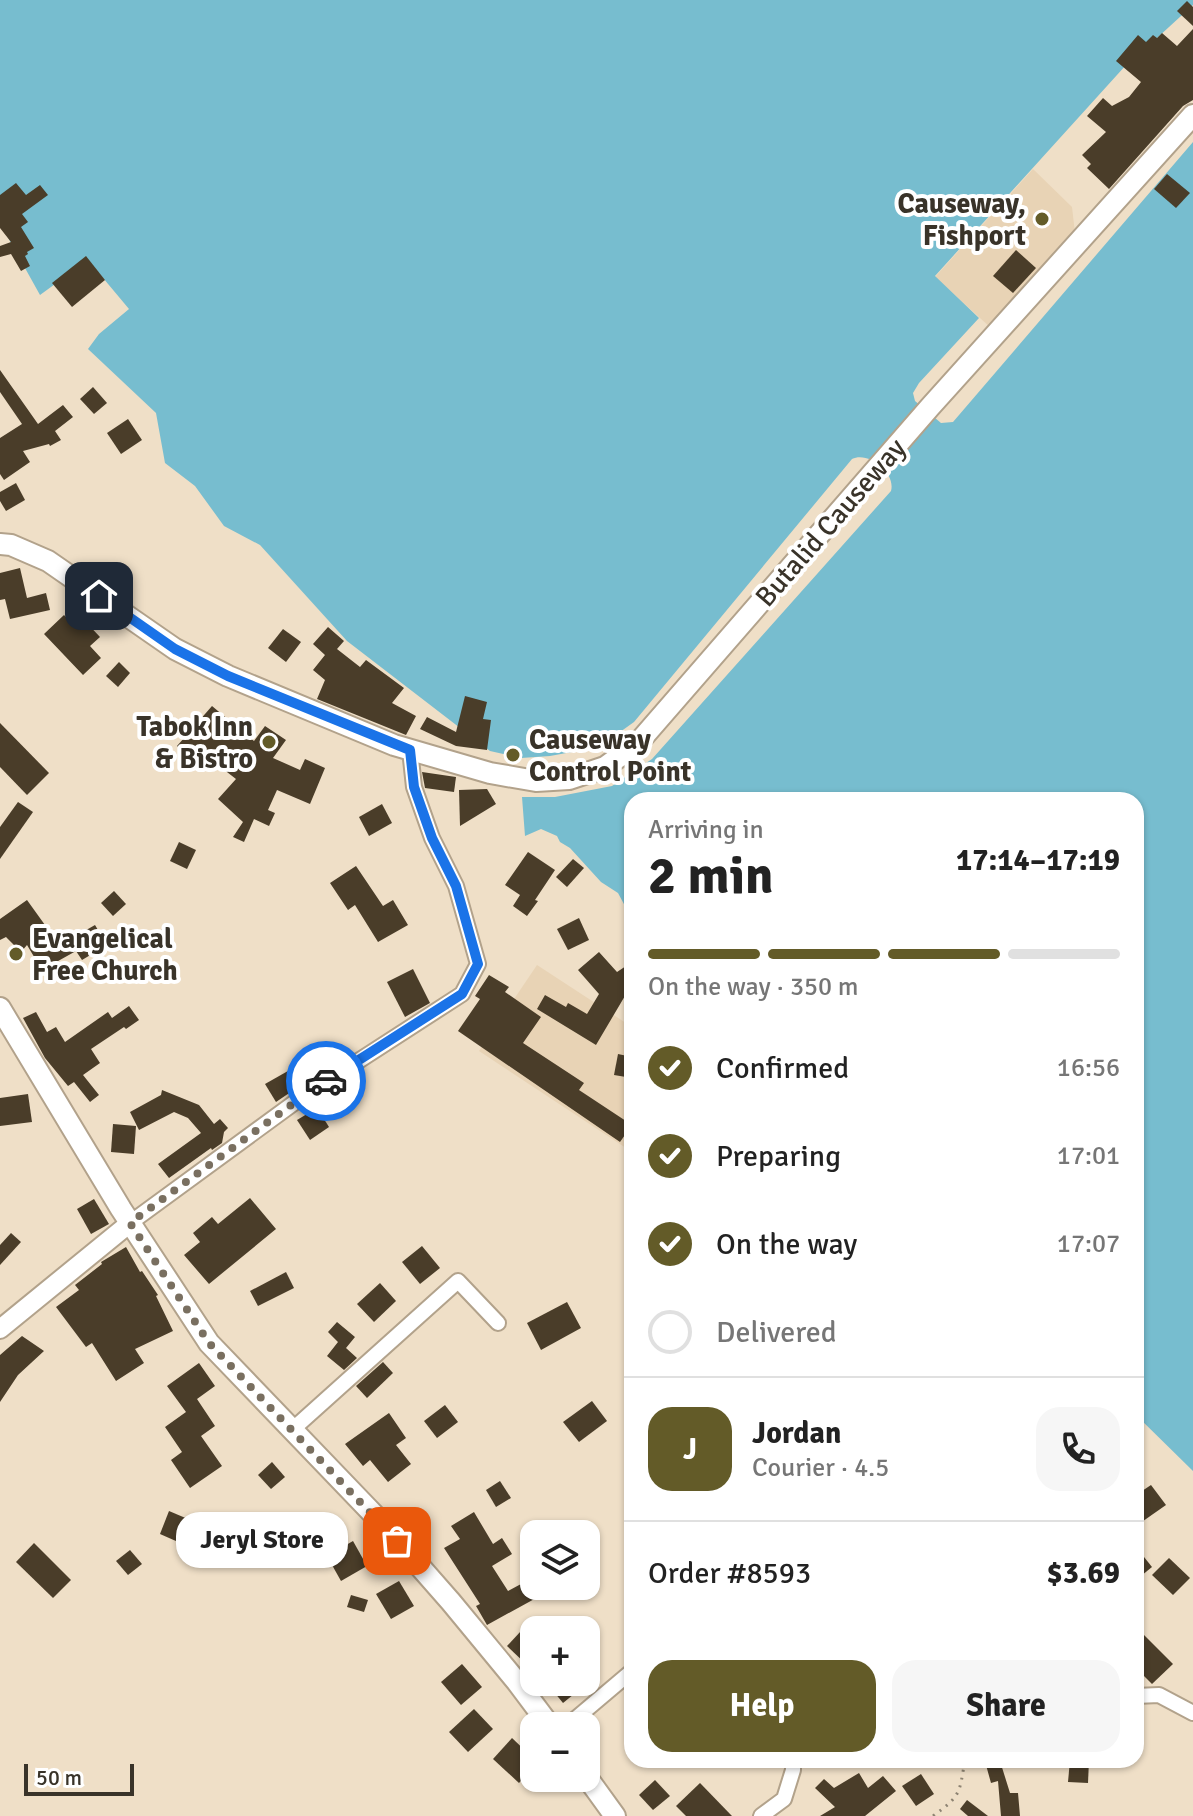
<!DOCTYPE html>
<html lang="en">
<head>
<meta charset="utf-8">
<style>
  body { margin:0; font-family:Signika,sans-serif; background:#f6f6f6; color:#222; height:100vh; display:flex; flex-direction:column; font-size:30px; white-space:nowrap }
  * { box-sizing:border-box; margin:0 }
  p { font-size:26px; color:#767676 }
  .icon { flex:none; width:44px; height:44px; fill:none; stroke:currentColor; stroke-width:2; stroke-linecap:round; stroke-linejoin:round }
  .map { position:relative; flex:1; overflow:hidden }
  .panel { position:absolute; left:624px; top:792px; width:520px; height:976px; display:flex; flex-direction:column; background:#fff; border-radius:24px; box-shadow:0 2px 6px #0004 }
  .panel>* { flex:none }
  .tools { position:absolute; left:520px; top:1520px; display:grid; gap:16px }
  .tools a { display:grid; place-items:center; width:80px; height:80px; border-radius:16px; background:#fff; box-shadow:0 2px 6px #0004; font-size:40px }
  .scale { position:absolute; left:24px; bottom:20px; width:110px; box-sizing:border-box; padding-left:8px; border:4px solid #393329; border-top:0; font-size:22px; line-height:28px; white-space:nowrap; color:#393329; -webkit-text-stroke:6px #fff; paint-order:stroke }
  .pin { position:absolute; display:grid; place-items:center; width:68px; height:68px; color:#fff; margin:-34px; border-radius:16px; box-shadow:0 4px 12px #0006 }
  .courier { position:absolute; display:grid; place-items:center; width:80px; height:80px; margin:-40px; border:6px solid #1a73e8; border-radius:50%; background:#fff; color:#222; box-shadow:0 2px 10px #0007 }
  .bubble { position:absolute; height:56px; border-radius:24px; background:#fff; box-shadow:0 2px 6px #0004; font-size:26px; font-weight:800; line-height:56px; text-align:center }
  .summary em { font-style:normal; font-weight:800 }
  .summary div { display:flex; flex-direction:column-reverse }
  .summary { display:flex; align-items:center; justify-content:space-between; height:136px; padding:0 24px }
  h1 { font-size:52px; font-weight:800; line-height:60px }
  .bar { display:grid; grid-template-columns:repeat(4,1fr); gap:12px 8px; align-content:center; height:96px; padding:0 24px }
  .bar i { height:10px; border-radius:6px; background:#e0e0e0 }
  .bar .on { background:#635b28 }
  .bar p { grid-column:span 4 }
  .line { display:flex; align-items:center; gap:20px; padding:0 24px; border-top:2px solid #e0e0e0 }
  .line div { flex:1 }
  .round { display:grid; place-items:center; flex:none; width:84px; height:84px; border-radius:24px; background:#f6f6f6 }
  ol { padding:0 24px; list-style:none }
  li { display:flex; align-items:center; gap:24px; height:88px }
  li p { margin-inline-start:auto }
  li .icon { padding:8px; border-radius:50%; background:#635b28; color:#fff; stroke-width:4 }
  li:last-child { color:#767676 }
  li i { width:44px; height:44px; border:4px solid #e0e0e0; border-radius:50% }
  .primary-button { display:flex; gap:16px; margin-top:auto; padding:16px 24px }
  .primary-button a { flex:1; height:92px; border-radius:24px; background:#635b28; color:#fff; font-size:32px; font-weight:800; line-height:92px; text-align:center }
  .primary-button a+a { background:#f6f6f6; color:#222 }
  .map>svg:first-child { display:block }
  .built { fill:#e8d3b5 }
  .water { fill:#77bdcf }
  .building { fill:#4a3d29 }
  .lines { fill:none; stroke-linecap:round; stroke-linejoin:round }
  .minor-casing { stroke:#b2a28b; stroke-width:18 }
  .tertiary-casing { stroke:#b2a28b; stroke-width:22 }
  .secondary-casing { stroke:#b2a28b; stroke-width:24 }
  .path { stroke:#8d8372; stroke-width:3; stroke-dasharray:2 6; stroke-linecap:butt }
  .minor { stroke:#fff; stroke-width:14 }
  .tertiary { stroke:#fff; stroke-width:18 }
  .secondary { stroke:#fff; stroke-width:20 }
  .done { stroke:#796f60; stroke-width:8; stroke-dasharray:0 14.4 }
  .route { stroke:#1a73e8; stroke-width:10 }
  .poi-dot { fill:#635b28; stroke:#fff; stroke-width:3 }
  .labels { text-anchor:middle; stroke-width:8; stroke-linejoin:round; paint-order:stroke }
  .poi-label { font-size:28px; font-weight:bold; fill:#393329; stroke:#fff; text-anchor:end }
  .street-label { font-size:28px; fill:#393329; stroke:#fff }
</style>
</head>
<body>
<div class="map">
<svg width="1193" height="1816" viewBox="0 0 1193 1816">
  <rect width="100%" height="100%" fill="#efdfc7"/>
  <g class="built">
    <path d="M1033,169L1072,207L1075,233L991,328L935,277Z"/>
    <path d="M537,965L632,1027V1152L479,1051Z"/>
  </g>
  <path class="water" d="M0,0H1193V5L1157,38L1136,54L935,276L979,318L919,383L913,393L915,401L941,423L953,422L1193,142V1471L1136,1415V800H632V919L618,893L601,882L570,848L560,842L557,836L541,829L525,836L522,797H555L612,786L652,759L891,491C896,473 869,451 852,459L634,722L599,747L550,756L521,758L490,751L347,641L260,545L224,526L195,486L165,463L156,413L88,349L99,334L129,309L88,260L40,295L0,223Z"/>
  <g class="building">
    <path d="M1187,1L1193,7V26L1177,11Z"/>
    <path d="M1193,29V100L1183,106L1109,189L1087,168L1091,164L1082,155L1106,132L1087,116L1103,98L1112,106L1129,97L1141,82L1116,61L1138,35L1146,42L1153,35L1157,38L1162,33L1177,46Z"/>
    <path d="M1167,174L1190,193L1176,208L1154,189Z"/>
    <path d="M16,183L26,195L40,185L48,195L22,214L28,222L21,227L34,248L27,252L28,254L25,256L30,266L21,271L11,254L0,257V246L11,242L0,228V195Z"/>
    <path d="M1016,250L1036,268L1013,293L993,276Z"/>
    <path d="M86,256L105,280L72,307L52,283Z"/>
    <path d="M0,370L38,424L63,405L73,417L55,431L61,440L50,446L49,444L23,451L30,462L4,480L0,474V438L22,424L0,392Z"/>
    <path d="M93,387L107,403L94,414L80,399Z"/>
    <path d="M128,419L142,440L121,454L107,433Z"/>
    <path d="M16,483L25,500L6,511L0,501V492Z"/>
    <path d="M20,568L27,598L46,593L50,610L10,619L5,599L0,600V573Z"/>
    <path d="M64,615L74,626L82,618L100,637L90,646L101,658L83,675L44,634Z"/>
    <path d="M328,627L344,641L337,649L360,667L366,660L404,688L392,703L416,716L406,735L317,699L325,680L313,670L325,655L313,644Z"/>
    <path d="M283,629L301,642L286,662L268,648Z"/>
    <path d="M119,662L130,673L118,687L106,676Z"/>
    <path d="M465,696L487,702L483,719L491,720L487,750L456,746L420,729L427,717L456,732Z"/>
    <path d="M212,706L254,741L265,726L286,740L273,758L300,770L305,759L325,768L310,804L277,790L268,810L275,813L269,826L254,819L244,842L233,837L243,822L218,799L236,779L214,762L206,771L177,746Z"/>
    <path d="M0,723L49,773L27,795L0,767Z"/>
    <path d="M422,772L456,777L454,792L425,788Z"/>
    <path d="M487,789L496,804L460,826L459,790Z"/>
    <path d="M18,802L33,812L0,859V827Z"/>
    <path d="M382,804L392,823L369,836L359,817Z"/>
    <path d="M179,842L196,850L187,869L170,861Z"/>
    <path d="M528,852L555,870L535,900L538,901L527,916L513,906L520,895L505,885Z"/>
    <path d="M573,859L584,868L567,887L556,877Z"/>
    <path d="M356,866L383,906L393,900L408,925L378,942L355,905L348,910L330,883Z"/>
    <path d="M114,891L126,904L113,916L101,903Z"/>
    <path d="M27,900L50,932L52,931L60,945L95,925L107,945L82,960L76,951L42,970L27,945L21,952L6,937L0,940V919Z"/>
    <path d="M579,918L589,940L568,950L557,929Z"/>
    <path d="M166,928L173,943L155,951L148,935Z"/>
    <path d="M599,952L617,972L632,962V984L596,1045L537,1009L545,995L566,1007L568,1003L587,1014L599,994L578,970Z"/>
    <path d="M413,969L430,1003L405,1017L387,982Z"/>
    <path d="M489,975L509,987L505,992L541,1017L523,1043L584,1083L579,1090L632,1125L620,1142L458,1031L480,999L475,996Z"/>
    <path d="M129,1006L139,1020L126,1029L124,1027L91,1049L100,1063L83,1075L99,1095L90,1102L74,1082L68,1086L45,1058L23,1018L36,1012L47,1032L56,1027L65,1042L108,1012L112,1018Z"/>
    <path d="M618,1054L632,1057V1078L614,1075Z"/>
    <path d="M295,1067L304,1083L276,1102L265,1084Z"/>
    <path d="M162,1090L199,1105L214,1124L220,1119L228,1128L224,1132L222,1143L212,1150L211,1148L169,1178L158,1164L201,1133L188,1118L174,1112L139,1130L130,1112L161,1095Z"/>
    <path d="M28,1094L32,1122L0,1126V1098Z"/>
    <path d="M317,1108L329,1127L310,1140L297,1120Z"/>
    <path d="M113,1124L136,1126L134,1154L111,1152Z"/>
    <path d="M250,1198L276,1229L209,1284L184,1255L200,1242L193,1233L212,1217L218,1224Z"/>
    <path d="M94,1199L109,1224L91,1234L77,1209Z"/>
    <path d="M11,1233L21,1242L0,1265V1245Z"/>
    <path d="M422,1246L440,1268L420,1284L402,1262Z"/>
    <path d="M126,1247L140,1272L142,1271L158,1295L156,1296L173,1331L135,1349L144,1363L116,1381L92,1343L86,1347L56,1307L79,1290L75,1285L102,1264L101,1262Z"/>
    <path d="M286,1272L294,1288L258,1306L250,1291Z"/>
    <path d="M380,1283L396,1301L374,1322L357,1304Z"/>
    <path d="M567,1302L581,1328L541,1350L527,1323Z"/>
    <path d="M337,1322L355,1337L346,1348L357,1358L344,1370L327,1356L338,1342L328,1332Z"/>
    <path d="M22,1336L44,1351L18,1375L0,1402V1355Z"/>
    <path d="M383,1362L393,1373L367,1398L356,1386Z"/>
    <path d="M199,1363L215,1386L197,1399L215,1426L201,1436L222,1466L190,1488L171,1460L182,1452L165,1427L186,1412L167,1386Z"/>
    <path d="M592,1401L607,1421L579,1442L563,1422Z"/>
    <path d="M445,1405L458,1422L437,1438L424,1421Z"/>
    <path d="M389,1413L406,1438L396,1445L411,1464L388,1482L370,1460L363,1466L345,1444Z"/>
    <path d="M272,1462L285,1477L271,1489L258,1475Z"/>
    <path d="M500,1481L511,1498L496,1507L486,1490Z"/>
    <path d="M1151,1485L1166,1505L1136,1526V1495Z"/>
    <path d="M169,1511L195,1522L185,1545L160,1534Z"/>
    <path d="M474,1512L493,1544L502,1538L512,1554L492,1566L508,1591L534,1577V1586H558L487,1625L476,1606L480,1604L444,1548L460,1539L451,1526Z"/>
    <path d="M353,1541L367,1566L341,1581L327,1556Z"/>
    <path d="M34,1543L71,1580L53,1598L16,1562Z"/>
    <path d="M1136,1547L1152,1567L1136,1580Z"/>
    <path d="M130,1550L142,1564L128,1575L116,1561Z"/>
    <path d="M1169,1558L1190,1578L1173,1595L1152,1575Z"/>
    <path d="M399,1581L414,1606L391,1619L376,1594Z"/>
    <path d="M351,1595L368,1600L364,1612L347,1607Z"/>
    <path d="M534,1617V1657L527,1665L507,1646Z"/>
    <path d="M1136,1627L1173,1664L1152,1684L1136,1668Z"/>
    <path d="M462,1664L482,1687L461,1705L441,1682Z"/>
    <path d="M546,1682H589L563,1703Z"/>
    <path d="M474,1709L493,1729L468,1752L449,1732Z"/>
    <path d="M512,1738L534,1759V1766L519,1783L493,1759Z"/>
    <path d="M1070,1760H1089L1088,1783L1068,1782Z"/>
    <path d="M1000,1761L1010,1793H1018L1020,1816H1001L998,1781L991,1783L986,1765Z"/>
    <path d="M859,1773L868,1788L883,1776L896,1791L865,1816H820L835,1807L815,1788L824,1779L834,1788Z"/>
    <path d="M921,1774L934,1794L916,1806L902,1786Z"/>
    <path d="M655,1780L670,1796L653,1810L639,1795Z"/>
    <path d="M700,1783L732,1816H686L676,1806Z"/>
    <path d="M967,1800L988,1816H968L960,1809Z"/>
  </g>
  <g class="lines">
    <defs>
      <g id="minor">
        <path d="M130,1223L298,1100L462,994L478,964L456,886L432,838L414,787L410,750"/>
        <path d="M292,1430L458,1281L498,1323"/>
        <path d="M1136,1696L1159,1695L1193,1713"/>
        <path d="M567,1726L632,1671"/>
        <path d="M761,1816L784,1799L793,1770V1760"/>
      </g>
      <path id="tertiary" d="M0,1329L130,1223"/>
      <g id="secondary">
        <path d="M0,544L11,545L48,561L175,649L228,676L394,745L490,773L536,781L569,779L605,767L638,743L930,407L1193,115"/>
        <path d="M0,1008L121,1209L209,1343L379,1520L451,1602L517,1682L550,1726"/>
        <path d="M586,1776L615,1816"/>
      </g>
    </defs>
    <use href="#minor" class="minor-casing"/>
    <use href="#tertiary" class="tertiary-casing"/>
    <use href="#secondary" class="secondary-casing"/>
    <path class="path" d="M933,1816C962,1795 959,1793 965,1760"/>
    <use href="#minor" class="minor"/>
    <use href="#tertiary" class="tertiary"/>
    <use href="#secondary" class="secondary"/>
  </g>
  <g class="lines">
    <path class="done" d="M326,1081L298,1100L130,1223L209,1343L397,1541"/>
    <path class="route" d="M99,596L175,649L228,676L410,750L414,787L432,838L456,886L478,964L462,994L326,1081"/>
  </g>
  <g class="poi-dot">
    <circle cx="1042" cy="219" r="8"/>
    <circle cx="269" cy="742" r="8"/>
    <circle cx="513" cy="755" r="8"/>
    <circle cx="16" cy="954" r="8"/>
  </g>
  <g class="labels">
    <g class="poi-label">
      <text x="1026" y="213">Causeway,<tspan x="1026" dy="32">Fishport</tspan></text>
      <text x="253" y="736">Tabok Inn<tspan x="253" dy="32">&amp; Bistro</tspan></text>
      <text x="529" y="749" text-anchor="start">Causeway<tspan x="529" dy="32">Control Point</tspan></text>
      <text x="32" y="948" text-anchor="start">Evangelical<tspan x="32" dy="32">Free Church</tspan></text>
    </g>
    <g class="street-label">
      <text transform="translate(830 522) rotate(-49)" y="10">Butalid Causeway</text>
    </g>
  </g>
</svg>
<div class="tools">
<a><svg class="icon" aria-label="layers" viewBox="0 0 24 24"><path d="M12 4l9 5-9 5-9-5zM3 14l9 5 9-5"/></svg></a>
<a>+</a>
<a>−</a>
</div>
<div class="scale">50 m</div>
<div class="pin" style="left:397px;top:1541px;background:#ea580c"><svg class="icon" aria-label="bag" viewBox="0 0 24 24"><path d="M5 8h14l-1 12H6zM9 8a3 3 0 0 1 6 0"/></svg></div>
<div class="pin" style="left:99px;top:596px;background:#1f2937"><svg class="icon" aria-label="home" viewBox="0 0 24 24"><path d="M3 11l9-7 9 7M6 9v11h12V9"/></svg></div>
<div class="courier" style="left:326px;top:1081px"><svg class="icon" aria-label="car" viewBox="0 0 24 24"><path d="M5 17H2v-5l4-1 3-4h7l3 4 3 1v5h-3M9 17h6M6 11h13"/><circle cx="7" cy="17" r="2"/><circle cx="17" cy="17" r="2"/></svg></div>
<div class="bubble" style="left:176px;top:1512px;width:172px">Jeryl Store</div>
<section class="panel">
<div class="summary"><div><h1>2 min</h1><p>Arriving in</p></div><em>17:14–17:19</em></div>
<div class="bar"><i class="on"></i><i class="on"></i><i class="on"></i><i></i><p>On the way · 350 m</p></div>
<ol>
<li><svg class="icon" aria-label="check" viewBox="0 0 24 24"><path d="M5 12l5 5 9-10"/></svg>Confirmed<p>16:56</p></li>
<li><svg class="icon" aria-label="check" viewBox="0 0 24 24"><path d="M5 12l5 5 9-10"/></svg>Preparing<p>17:01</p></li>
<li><svg class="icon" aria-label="check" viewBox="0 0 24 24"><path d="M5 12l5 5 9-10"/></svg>On the way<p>17:07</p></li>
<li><i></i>Delivered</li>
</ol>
<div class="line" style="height:144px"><b class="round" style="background:#635b28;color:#fff">J</b><div><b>Jordan</b><p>Courier · 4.5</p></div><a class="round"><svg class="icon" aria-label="phone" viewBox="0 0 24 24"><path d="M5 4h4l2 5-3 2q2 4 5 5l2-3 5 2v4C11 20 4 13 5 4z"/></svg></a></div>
<div class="line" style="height:104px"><div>Order #8593</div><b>$3.69</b></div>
<div class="primary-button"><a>Help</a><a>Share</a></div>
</section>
</div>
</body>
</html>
